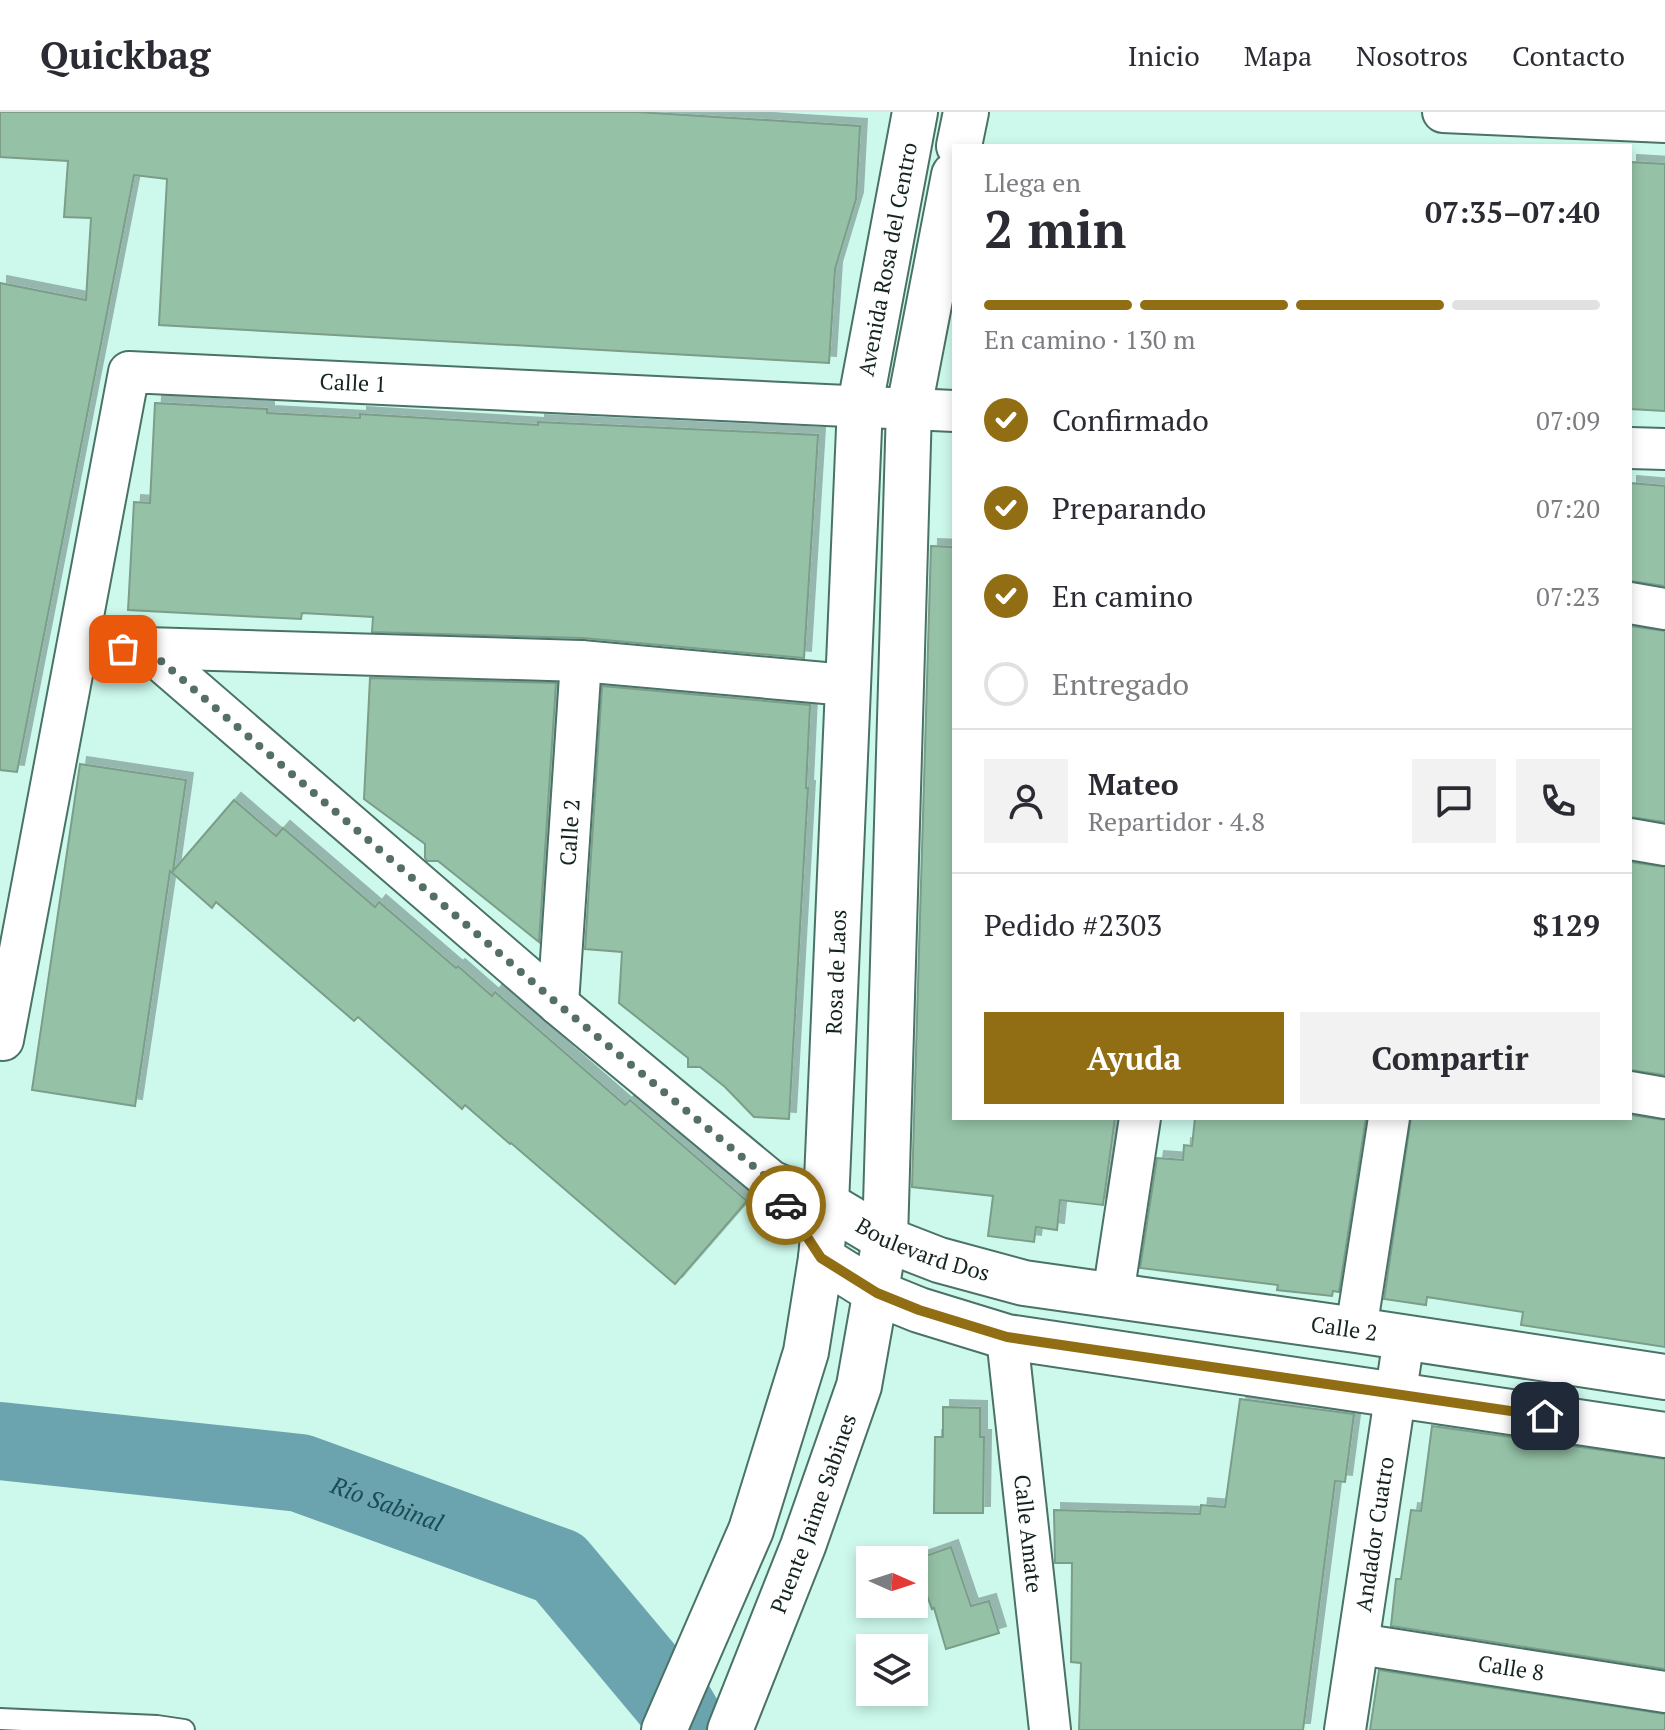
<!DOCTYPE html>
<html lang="es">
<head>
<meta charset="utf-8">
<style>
  body { margin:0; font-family:"PT Serif",serif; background:#f2f2f3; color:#2b2b33; height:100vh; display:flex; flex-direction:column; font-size:30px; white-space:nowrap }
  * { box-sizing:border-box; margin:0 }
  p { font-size:26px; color:#7c7c81 }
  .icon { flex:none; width:44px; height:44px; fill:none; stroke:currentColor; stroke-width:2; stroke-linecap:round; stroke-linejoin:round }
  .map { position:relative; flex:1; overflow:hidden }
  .details { position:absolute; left:952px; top:32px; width:680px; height:976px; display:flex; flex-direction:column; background:#fff; border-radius:0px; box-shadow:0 4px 12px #0003 }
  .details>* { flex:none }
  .needle { width:52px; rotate:93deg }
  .tools { position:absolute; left:856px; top:1434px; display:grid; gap:16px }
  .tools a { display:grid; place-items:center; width:72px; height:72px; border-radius:0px; background:#fff; box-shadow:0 4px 12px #0003; font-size:40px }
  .pin { position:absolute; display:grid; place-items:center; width:68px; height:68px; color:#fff; margin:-34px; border-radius:16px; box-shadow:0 4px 12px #0006 }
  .courier { position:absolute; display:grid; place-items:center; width:80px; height:80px; margin:-40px; border:6px solid #916e14; border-radius:50%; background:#fff; color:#222; box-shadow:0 2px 10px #0007 }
  .overview em { font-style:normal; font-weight:700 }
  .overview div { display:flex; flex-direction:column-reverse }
  .overview { display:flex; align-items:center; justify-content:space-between; height:136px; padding:0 32px }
  h1 { font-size:52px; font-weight:700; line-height:60px }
  .bar { display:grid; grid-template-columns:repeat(4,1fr); gap:12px 8px; align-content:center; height:96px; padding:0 32px }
  .bar i { height:10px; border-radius:6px; background:#e1e1e2 }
  .bar .current { background:#916e14 }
  .bar p { grid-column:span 4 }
  .line { display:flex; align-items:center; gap:20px; padding:0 32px; border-top:2px solid #e1e1e2 }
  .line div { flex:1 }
  .round { display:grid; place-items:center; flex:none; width:84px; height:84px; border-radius:0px; background:#f2f2f3 }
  ol { padding:0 32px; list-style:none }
  li { display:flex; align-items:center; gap:24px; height:88px }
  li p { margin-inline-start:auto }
  li .icon { padding:8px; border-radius:50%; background:#916e14; color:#fff; stroke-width:4 }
  li:last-child { color:#7c7c81 }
  li i { width:44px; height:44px; border:4px solid #e1e1e2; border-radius:50% }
  .cta { display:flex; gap:16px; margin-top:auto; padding:16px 32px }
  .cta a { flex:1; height:92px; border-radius:0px; background:#916e14; color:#fff; font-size:32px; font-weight:700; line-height:92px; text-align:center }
  .cta a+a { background:#f2f2f3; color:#2b2b33 }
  header { display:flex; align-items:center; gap:48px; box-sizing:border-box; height:112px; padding:0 40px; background:#fff; border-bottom:2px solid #e1e1e2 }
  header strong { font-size:38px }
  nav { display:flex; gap:44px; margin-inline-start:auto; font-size:28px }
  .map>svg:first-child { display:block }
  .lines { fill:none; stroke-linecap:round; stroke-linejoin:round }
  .river { stroke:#6ba3af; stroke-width:78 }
  .building { fill:#95c2a7; stroke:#7c9d89; stroke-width:2; filter:url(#shadow) }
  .service-casing { stroke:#4a7267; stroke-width:24 }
  .minor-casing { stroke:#4a7267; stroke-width:44 }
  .tertiary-casing { stroke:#4a7267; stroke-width:48 }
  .secondary-casing { stroke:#4a7267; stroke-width:48 }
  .service { stroke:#fff; stroke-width:20 }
  .minor { stroke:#fff; stroke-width:40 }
  .tertiary { stroke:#fff; stroke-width:44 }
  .secondary { stroke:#fff; stroke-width:44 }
  .done { stroke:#556f68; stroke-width:8; stroke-dasharray:0 14.4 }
  .route { stroke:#916e14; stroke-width:10 }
  .labels { text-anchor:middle; stroke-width:6; stroke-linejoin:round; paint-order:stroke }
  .street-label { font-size:22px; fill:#142521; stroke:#f5fdfb }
  .water-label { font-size:24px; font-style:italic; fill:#1a4c55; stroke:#f5fdfb }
</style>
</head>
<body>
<header>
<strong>Quickbag</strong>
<nav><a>Inicio</a><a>Mapa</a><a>Nosotros</a><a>Contacto</a></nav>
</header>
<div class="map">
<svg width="1665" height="1618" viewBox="0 0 1665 1618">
  <defs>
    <filter id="shadow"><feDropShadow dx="7" dy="-7" stdDeviation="0" flood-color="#0004"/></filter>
  </defs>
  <rect width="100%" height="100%" fill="#cdf9ec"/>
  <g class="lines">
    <path class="river" id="s1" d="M0,1329L300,1361L559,1455L677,1596L690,1618"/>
  </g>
  <g class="building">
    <path d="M0,0H637L860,14L856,87L835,157L829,251L159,213L167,67L134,63L17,660L0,658V171L86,188L91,106L64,105L68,49L0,45Z"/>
    <path d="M1630,50L1665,52V299L1630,297Z"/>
    <path d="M155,291L267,297V301L360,306V302L538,313V310L818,323L804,546L583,526L372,520L373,505L302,501L301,507L128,498L134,390L150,391Z"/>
    <path d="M1630,371L1665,374V474L1630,469Z"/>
    <path d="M931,434L954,435V1006H1115L1103,1093L1060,1088L1057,1118L1036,1115L1034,1130L988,1124L993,1084L912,1075Z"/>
    <path d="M1630,514L1665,519V710L1630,705Z"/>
    <path d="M370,566L556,571L539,830L438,749H427L425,746V732L364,687Z"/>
    <path d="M602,574L810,593L806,676H808L789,1007L754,1005L725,975L700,955H688V946L619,891L622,840L585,837Z"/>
    <path d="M80,652L186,668L173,759L234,688L276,724L283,716L375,795L379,790L456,856L458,854L492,884L495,880L625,993L630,988L747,1089L675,1172L511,1031L510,1032L465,993L462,997L358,905L354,909L216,790L212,796L170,759L135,994L32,978Z"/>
    <path d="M1630,750L1665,755V963L1630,958Z"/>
    <path d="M1630,1003L1665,1008V1235L1521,1213L1523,1200L1427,1185L1426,1193L1384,1187L1411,1006H1630Z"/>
    <path d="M1195,1006H1366L1339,1180L1333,1179L1332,1184L1277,1178L1278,1173L1140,1156L1157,1046L1183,1048L1184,1033L1192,1034Z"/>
    <path d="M1240,1287L1354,1302L1345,1370L1335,1369L1303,1618H1079L1081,1551L1071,1550L1072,1451H1055L1054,1398L1200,1402L1201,1393L1225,1395Z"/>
    <path d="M943,1295L980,1296V1325H984L983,1401H934L935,1325H943Z"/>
    <path d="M1432,1314L1665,1347V1557L1391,1514L1396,1467H1401L1411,1398L1421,1399Z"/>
    <path d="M951,1435L971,1494L989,1489L999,1521L946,1537L934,1496L932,1497L914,1448Z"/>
    <path d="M1379,1558L1665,1602V1618H1370Z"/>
  </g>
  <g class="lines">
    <defs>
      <path id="service" d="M0,1607L157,1614L184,1618"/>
      <g id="minor">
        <path d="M1443,0L1665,10"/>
        <path d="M1630,336L1665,337"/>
        <path d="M1630,491L1665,497"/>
        <path d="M146,536L558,892L771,1069L826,1092"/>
        <path d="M78,538L146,536L581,549L847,573"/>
        <path d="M1630,727L1665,733"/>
        <path id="s2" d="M558,892L581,549"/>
        <path id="s3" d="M3,928L129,260L954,299"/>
        <path d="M1630,980L1665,986"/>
        <path d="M1113,1183L1140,1006"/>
        <path d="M1356,1218L1389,1006"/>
        <path id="s4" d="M1007,1225L1050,1618"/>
        <path id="s5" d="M1359,1532L1665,1580"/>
        <path id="s6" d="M1345,1618L1404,1226"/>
      </g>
      <g id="tertiary">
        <path id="s7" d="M826,1092L885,1127L939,1148L1024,1171L1356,1218L1665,1265"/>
        <path d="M821,1146L877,1181L919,1198L1007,1225L1665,1323"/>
      </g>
      <g id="secondary">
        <path d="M959,34L966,0"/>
        <path id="s8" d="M664,1618L751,1418L806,1240L821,1146L826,1092L860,293L915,0"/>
        <path id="s9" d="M730,1618L803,1434L859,1274L885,1127L909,296L954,63"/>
      </g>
    </defs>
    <use href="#service" class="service-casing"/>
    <use href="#minor" class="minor-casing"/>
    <use href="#tertiary" class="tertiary-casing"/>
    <use href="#secondary" class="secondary-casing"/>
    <use href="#service" class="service"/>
    <use href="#minor" class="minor"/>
    <use href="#tertiary" class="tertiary"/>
    <use href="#secondary" class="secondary"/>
  </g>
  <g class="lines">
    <path class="done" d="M123,537L146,536L558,892L771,1069L786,1093"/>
    <path class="route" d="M786,1093L821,1146L877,1181L919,1198L1007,1225L1545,1304"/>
  </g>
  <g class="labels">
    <g class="street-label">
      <text dy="8" stroke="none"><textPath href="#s8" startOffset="1502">Avenida Rosa del Centro</textPath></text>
      <text dy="8" stroke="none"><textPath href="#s3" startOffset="904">Calle 1</textPath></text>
      <text dy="8" stroke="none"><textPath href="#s2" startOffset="172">Calle 2</textPath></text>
      <text dy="8" stroke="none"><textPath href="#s8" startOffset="786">Rosa de Laos</textPath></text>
      <text dy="8" stroke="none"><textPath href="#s7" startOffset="108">Boulevard Dos</textPath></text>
      <text dy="8" stroke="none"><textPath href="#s7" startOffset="538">Calle 2</textPath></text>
      <text dy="8" stroke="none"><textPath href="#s9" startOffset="232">Puente Jaime Sabines</textPath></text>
      <text dy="8" stroke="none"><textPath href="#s4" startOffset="198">Calle Amate</textPath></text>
      <text dy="8" stroke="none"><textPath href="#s6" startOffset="198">Andador Cuatro</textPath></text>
      <text dy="8" stroke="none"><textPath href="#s5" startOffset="154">Calle 8</textPath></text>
    </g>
    <g class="water-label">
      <text dy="8" stroke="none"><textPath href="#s1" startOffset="394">Río Sabinal</textPath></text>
    </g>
  </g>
</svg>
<div class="tools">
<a><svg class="needle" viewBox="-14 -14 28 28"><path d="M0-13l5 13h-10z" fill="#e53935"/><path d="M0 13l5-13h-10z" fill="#7c7c81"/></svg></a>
<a><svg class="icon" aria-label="layers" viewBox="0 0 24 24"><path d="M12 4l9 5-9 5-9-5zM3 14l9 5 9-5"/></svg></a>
</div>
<div class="pin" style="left:123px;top:537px;background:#ea580c"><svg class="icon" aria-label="bag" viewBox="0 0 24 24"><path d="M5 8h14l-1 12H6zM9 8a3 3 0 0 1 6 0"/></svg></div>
<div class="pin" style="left:1545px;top:1304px;background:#1f2937"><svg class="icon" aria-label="home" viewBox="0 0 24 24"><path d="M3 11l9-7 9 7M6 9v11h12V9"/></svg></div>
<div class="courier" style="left:786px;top:1093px"><svg class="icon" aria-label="car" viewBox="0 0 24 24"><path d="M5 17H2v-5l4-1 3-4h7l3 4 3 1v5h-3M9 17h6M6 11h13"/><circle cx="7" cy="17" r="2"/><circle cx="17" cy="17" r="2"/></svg></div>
<section class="details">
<div class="overview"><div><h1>2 min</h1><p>Llega en</p></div><em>07:35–07:40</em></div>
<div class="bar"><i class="current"></i><i class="current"></i><i class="current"></i><i></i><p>En camino · 130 m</p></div>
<ol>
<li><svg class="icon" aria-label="check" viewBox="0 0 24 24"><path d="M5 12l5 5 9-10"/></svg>Confirmado<p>07:09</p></li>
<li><svg class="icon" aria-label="check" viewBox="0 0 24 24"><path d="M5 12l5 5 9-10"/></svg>Preparando<p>07:20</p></li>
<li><svg class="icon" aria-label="check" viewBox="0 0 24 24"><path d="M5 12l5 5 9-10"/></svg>En camino<p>07:23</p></li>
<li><i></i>Entregado</li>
</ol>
<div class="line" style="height:144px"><a class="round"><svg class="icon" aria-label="person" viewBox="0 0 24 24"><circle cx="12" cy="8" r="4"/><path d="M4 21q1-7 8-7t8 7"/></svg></a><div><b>Mateo</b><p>Repartidor · 4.8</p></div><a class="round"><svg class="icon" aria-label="chat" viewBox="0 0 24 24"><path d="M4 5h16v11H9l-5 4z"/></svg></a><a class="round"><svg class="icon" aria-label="phone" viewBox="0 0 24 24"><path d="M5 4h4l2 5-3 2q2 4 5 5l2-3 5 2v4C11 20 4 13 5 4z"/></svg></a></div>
<div class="line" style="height:104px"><div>Pedido #2303</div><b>$129</b></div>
<div class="cta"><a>Ayuda</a><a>Compartir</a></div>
</section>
</div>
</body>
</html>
